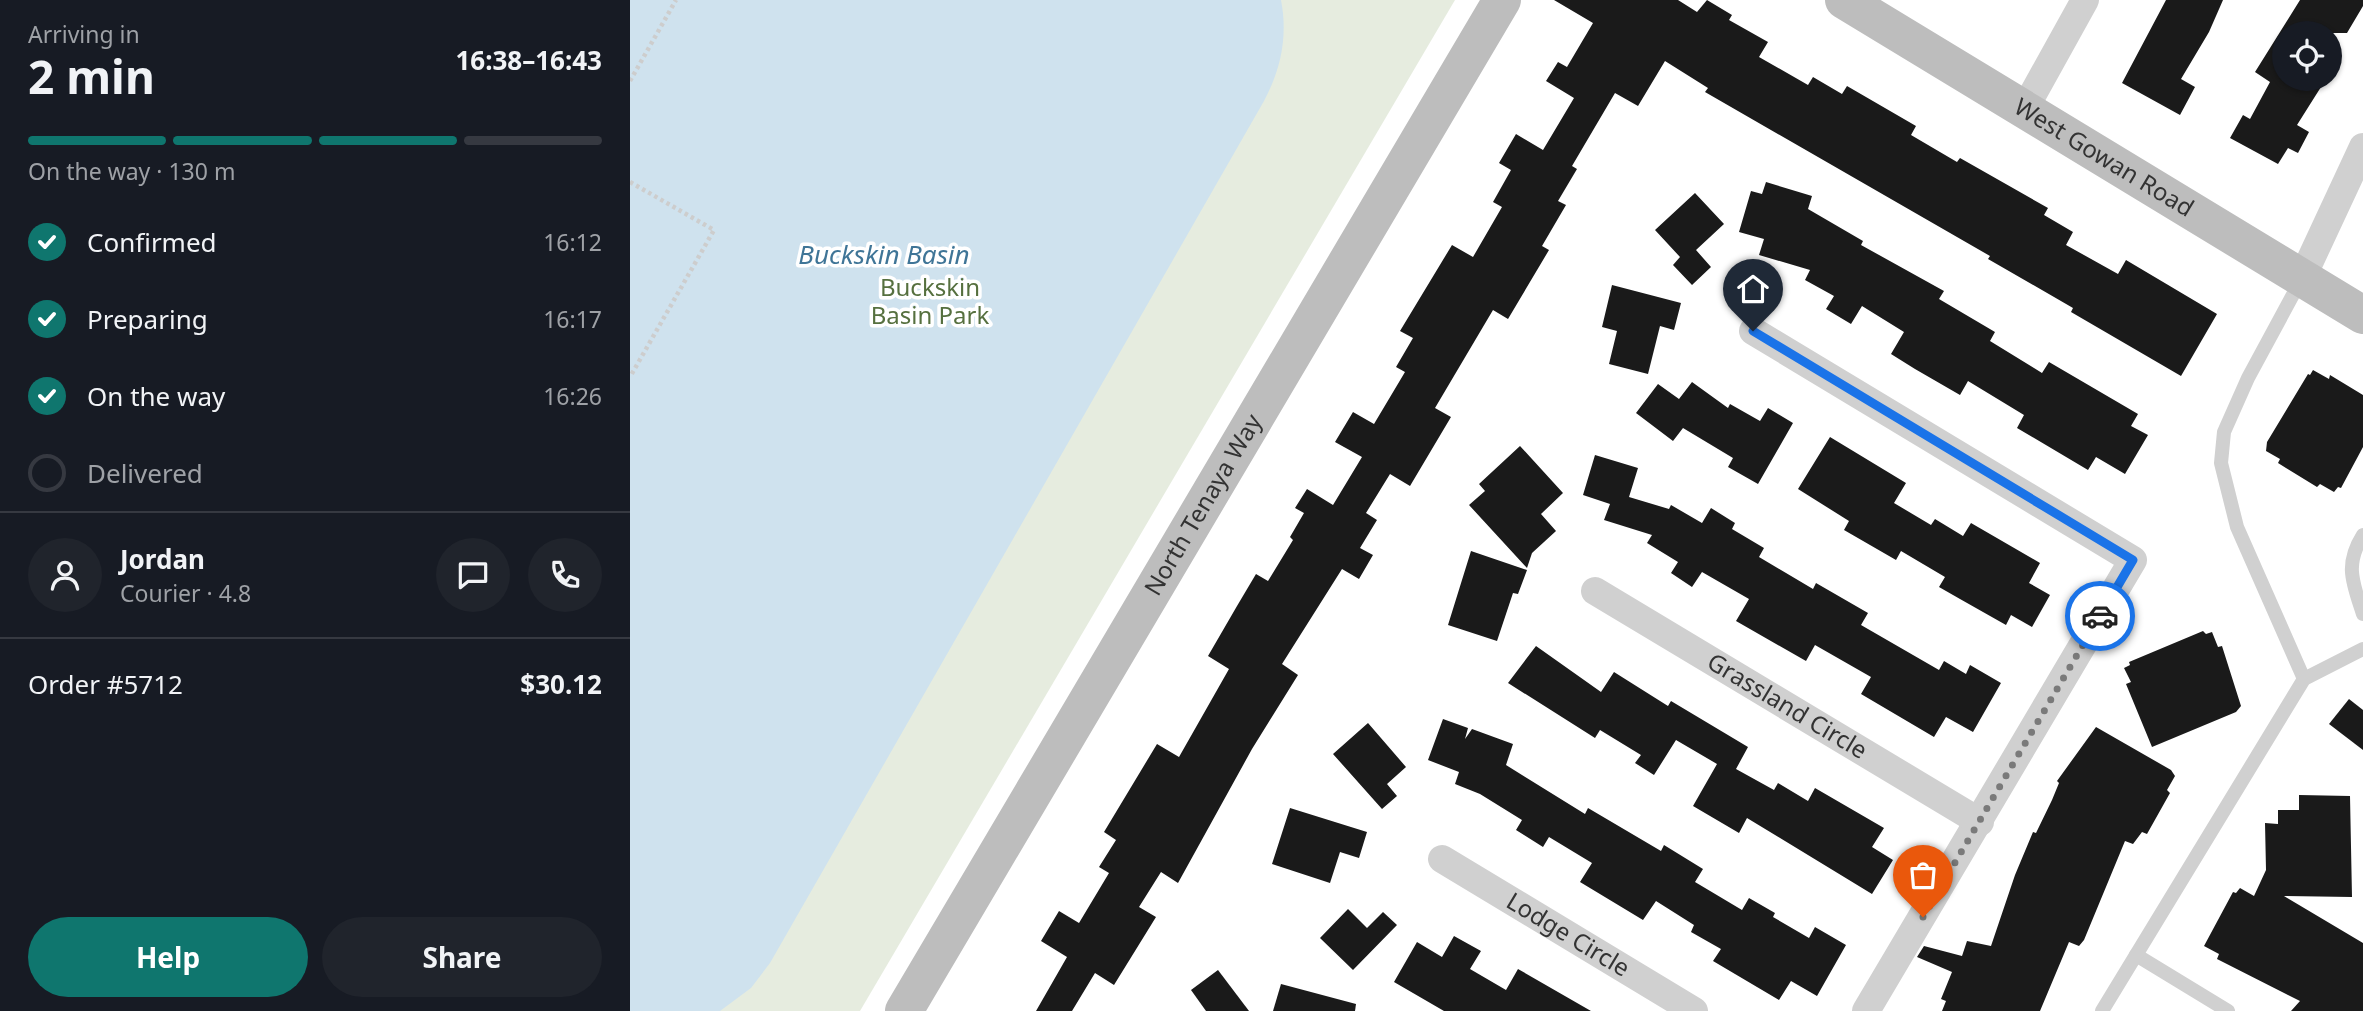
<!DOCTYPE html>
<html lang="en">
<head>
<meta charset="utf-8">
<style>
  body { margin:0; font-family:"Noto Sans",sans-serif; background:#20242c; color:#f1f3f6; height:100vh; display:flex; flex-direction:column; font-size:26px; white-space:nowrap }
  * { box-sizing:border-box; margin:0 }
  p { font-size:23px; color:#9ea1a6 }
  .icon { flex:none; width:38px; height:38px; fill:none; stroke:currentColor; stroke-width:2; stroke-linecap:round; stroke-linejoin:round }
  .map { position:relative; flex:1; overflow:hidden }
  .details { display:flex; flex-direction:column; background:#171b24; width:630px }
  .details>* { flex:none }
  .controls { position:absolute; left:1642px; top:21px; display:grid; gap:14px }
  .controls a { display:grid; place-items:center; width:70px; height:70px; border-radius:50%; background:#171b24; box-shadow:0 2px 5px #0004; font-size:35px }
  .pin { position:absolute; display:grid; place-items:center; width:60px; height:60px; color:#fff; margin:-72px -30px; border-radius:50% 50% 50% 0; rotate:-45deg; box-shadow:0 0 7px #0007 }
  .pin .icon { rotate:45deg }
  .courier { position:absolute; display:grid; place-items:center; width:70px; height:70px; margin:-35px; border:5px solid #1a73e8; border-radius:50%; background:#fff; color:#222; box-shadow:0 2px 9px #0007 }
  .summary em { font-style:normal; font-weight:700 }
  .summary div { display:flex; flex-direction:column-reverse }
  .summary { display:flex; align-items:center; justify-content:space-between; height:119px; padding:0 28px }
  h1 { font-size:46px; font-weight:700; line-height:52px }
  .bar { display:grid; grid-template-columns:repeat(4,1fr); gap:10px 7px; align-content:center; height:84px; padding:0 28px }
  .bar i { height:9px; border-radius:5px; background:#363941 }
  .bar .current { background:#0f766e }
  .bar p { grid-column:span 4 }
  .line { display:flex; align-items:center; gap:18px; padding:0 28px; border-top:2px solid #363941 }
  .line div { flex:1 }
  .round { display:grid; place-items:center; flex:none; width:74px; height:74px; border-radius:37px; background:#20242c }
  ol { padding:0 28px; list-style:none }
  li { display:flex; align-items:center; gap:21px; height:77px }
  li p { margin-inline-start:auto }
  li .icon { padding:7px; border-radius:50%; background:#0f766e; color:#fff; stroke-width:4 }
  li:last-child { color:#9ea1a6 }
  li i { width:38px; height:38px; border:4px solid #363941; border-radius:50% }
  .action { display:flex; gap:14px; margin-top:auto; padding:14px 28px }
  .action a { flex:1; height:80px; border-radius:42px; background:#0f766e; color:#fff; font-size:28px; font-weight:700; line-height:80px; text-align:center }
  .action a+a { background:#20242c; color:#f1f3f6 }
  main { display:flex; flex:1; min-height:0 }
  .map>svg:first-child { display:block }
  .green { fill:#e6ecdf }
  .water { fill:#cfe2ee }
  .building { fill:#1a1a1a }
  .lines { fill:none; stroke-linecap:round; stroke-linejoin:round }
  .path { stroke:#cdcdcd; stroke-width:4.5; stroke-dasharray:3.5 3.5; stroke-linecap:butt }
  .lane { stroke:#d0d0d0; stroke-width:14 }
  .street { stroke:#d0d0d0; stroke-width:28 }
  .secondary { stroke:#bdbdbd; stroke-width:38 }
  .done { stroke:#7a7a7a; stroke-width:7; stroke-dasharray:0 12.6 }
  .route { stroke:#1a73e8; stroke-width:9 }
  .labels { text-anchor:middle; stroke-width:7; stroke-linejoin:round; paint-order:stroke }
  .street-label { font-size:24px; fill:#333; stroke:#fff }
  .park-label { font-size:24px; fill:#56703f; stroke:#fff }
  .water-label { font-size:26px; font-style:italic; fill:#3f7597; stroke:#fff }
</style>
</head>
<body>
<main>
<section class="details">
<div class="summary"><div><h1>2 min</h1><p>Arriving in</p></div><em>16:38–16:43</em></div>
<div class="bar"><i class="current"></i><i class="current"></i><i class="current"></i><i></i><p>On the way · 130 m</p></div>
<ol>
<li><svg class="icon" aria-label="check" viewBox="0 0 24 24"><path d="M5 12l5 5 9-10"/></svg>Confirmed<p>16:12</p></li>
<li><svg class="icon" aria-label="check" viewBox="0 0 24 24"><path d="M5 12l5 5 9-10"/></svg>Preparing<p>16:17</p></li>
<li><svg class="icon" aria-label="check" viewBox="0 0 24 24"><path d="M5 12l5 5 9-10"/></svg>On the way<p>16:26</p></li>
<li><i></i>Delivered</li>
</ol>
<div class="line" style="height:126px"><a class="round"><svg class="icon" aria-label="person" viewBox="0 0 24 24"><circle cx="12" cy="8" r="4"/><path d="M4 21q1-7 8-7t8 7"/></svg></a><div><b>Jordan</b><p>Courier · 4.8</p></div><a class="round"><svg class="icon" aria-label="chat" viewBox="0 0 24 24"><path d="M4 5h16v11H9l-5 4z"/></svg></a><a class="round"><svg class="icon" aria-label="phone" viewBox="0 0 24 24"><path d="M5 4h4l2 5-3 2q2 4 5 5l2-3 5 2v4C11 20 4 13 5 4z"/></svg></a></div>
<div class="line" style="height:91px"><div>Order #5712</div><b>$30.12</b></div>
<div class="action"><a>Help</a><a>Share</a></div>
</section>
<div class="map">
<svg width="1733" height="1011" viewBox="0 0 1733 1011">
  <rect width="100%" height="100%" fill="#fff"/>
  <path class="green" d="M0,0H825L230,1011H0Z"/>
  <path class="water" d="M0,0H651C658,36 651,69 634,101L140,963L121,988L90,1011H0Z"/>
  <g class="building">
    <path d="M924,0H1048L1067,12L1077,0L1102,15L1099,20L1138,42L1129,57L1178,85L1183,77L1212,94L1217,86L1286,126L1281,135L1327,162L1330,158L1418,208L1414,215L1443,232L1436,245L1488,274L1496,260L1587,314L1551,376L1441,312L1443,308L1358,259L1360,256L1075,92L1078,88L1035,61L1008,106L985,93L942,166L947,169L928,201L936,205L912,246L919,250L878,319L863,310L805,408L821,417L780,486L760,474L736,513L747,520L730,548L743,555L729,579L712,569L652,664L668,675L622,749L548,883L531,872L509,907L526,917L484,985L465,973L442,1011H406L437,957L411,941L429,911L449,923L479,873L469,867L486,840L474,832L527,744L549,757L599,669L578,656L607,606L626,574L638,581L663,540L660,537L674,513L665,508L677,489L703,505L732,457L705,442L723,412L744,424L775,372L766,367L783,338L770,331L822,245L843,257L872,207L863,202L881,170L869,163L886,134L913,150L944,98L916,81L928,62L937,67L963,23Z"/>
    <path d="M1536,0H1593L1579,32L1551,79L1565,87L1550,115L1492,83Z"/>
    <path d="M1670,0H1733V6L1717,33H1654V79H1696L1667,125L1679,132L1668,153L1658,148L1648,164L1600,138L1613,115L1620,119L1640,82L1625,72Z"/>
    <path d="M1136,182L1182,196L1178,209L1233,241L1231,245L1314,291L1309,299L1365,332L1360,341L1412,373L1419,362L1508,414L1501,426L1518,435L1495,474L1466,457L1458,470L1387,428L1394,415L1338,381L1330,395L1285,369L1261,354L1274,332L1232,306L1221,324L1196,309L1204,296L1175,280L1180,270L1129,255L1134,239L1109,232L1121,191L1132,194Z"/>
    <path d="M1065,193L1094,224L1066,250L1081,267L1062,285L1043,265L1050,257L1025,230Z"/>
    <path d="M982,285L1051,303L1044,330L1030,326L1018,374L979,364L987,331L972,327Z"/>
    <path d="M1683,370L1699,379L1700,375L1733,395V447L1711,488L1708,487L1704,492L1690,484L1687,487L1648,463L1650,459L1636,451L1637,442L1678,374L1680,375Z"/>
    <path d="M1062,382L1098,408L1100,404L1130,421L1138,408L1163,423L1128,484L1098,467L1103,458L1053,428L1043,441L1006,413L1028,384L1049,399Z"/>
    <path d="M1200,437L1276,483L1264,503L1301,525L1305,519L1333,536L1341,523L1410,563L1399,583L1420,595L1402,627L1381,615L1376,625L1330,599L1309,587L1315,577L1271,551L1266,560L1214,530L1219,521L1168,489Z"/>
    <path d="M890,446L933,493L911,514L926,531L902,553L897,568L839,505L855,491L849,484Z"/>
    <path d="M965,455L1008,468L999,497L1039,509L1041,505L1072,523L1081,508L1105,523L1102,529L1134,548L1129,557L1183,589L1186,583L1238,613L1231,625L1309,670L1314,661L1336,674L1340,665L1371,683L1343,732L1316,717L1304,737L1231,694L1241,677L1185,645L1176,661L1106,621L1119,599L1072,572L1062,587L1041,573L1048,562L1017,543L1022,535L974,520L980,504L953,495Z"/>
    <path d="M841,551L897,570L888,594L883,593L867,641L818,625Z"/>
    <path d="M1573,631L1576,634L1582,632L1588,647L1592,646L1611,706L1606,712L1522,747L1496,684L1501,682L1494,668L1500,665L1499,662Z"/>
    <path d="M906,646L971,692L984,672L1038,706L1041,701L1118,747L1106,769L1144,790L1148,783L1178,801L1185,788L1254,828L1242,847L1263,860L1242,894L1117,818L1109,833L1063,806L1087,764L1046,740L1024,775L1005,763L1011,755L970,730L965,738L878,683Z"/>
    <path d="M1719,699L1733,710V750L1699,724Z"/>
    <path d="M813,719L838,728L835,739L842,729L883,744L876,765L955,814L958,808L1031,851L1034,845L1073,869L1065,882L1112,910L1119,898L1145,913L1143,917L1179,938L1185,927L1216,945L1187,996L1161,981L1149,1000L1083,961L1091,949L1061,932L1064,925L1026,901L1013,920L950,882L962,863L919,837L913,847L886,830L892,820L850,794L825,784L829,772L798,760Z"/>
    <path d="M738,723L776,767L757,784L767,796L752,809L703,754Z"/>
    <path d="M1466,727L1541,770L1545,776L1537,790L1540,793L1517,834L1512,832L1503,844L1495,841L1454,940L1449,946L1439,942L1410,1011H1312L1316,1001L1311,999L1322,972L1287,957L1294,946L1332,956L1337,941L1361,946L1385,875L1403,832L1406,833L1422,800L1429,783L1427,781Z"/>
    <path d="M1669,795L1720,796L1722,897L1654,896L1733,943V1011H1661L1670,1001L1587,959L1589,954L1574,946L1603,892L1606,893L1610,888L1624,896L1636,870L1635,823L1648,824V810H1669Z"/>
    <path d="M660,808L737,832L729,858L710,852L700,883L642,864Z"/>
    <path d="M718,909L737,928L753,912L767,925L723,970L690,938Z"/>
    <path d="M824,936L851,951L840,969L876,990L888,969L961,1011H814L764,982L787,942L812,957Z"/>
    <path d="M588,970L619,1011H576L561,990Z"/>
    <path d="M651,984L726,1004L725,1011H643Z"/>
  </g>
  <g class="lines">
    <g class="path">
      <path d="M0,81L46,0"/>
      <path d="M0,182L84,230L0,377"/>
    </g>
    <g class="lane">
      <path d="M1672,278L1618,378L1594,432L1591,463L1607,527L1674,679"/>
      <path d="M1733,535C1714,565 1723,583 1733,614"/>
      <path d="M1506,955L1598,1011"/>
      <path d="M1472,1011L1674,679L1733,649"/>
    </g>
    <g class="street">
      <path d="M1394,110L1455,0"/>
      <path d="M1672,278L1733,147"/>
      <path d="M1123,331L1503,560L1236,1011"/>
      <path id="s1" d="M965,591L1350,822"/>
      <path id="s2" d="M812,859L1064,1011"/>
    </g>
    <g class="secondary">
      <path id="s3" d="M1214,0L1733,315"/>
      <path id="s4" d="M274,1011L872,0"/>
    </g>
  </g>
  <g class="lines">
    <path class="done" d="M1293,917L1470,616"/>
    <path class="route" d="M1123,331L1503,560L1470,616"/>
  </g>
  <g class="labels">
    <g class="street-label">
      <text dy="8" stroke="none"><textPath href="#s3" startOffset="304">West Gowan Road</textPath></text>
      <text dy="8" stroke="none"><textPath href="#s4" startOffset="588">North Tenaya Way</textPath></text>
      <text dy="8" stroke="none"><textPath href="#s1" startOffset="224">Grassland Circle</textPath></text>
      <text dy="8" stroke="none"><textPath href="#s2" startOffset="147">Lodge Circle</textPath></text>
    </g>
    <g class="park-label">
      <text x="300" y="296">Buckskin<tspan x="300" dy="28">Basin Park</tspan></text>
    </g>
    <g class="water-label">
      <text x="254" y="264">Buckskin Basin</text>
    </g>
  </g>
</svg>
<div class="controls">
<a><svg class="icon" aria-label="locate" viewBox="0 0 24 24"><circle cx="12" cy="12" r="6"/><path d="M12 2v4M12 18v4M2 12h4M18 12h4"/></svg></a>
</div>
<div class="pin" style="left:1293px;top:917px;background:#ea580c"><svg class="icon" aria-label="bag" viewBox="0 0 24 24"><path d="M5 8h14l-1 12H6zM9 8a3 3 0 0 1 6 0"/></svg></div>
<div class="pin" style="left:1123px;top:331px;background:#1f2937"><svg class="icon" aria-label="home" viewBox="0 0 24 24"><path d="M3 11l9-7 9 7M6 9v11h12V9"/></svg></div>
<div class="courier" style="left:1470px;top:616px"><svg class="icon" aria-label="car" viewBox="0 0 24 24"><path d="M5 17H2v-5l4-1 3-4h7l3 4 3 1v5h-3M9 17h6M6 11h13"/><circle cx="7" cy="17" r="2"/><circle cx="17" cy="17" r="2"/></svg></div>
</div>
</main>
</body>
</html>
